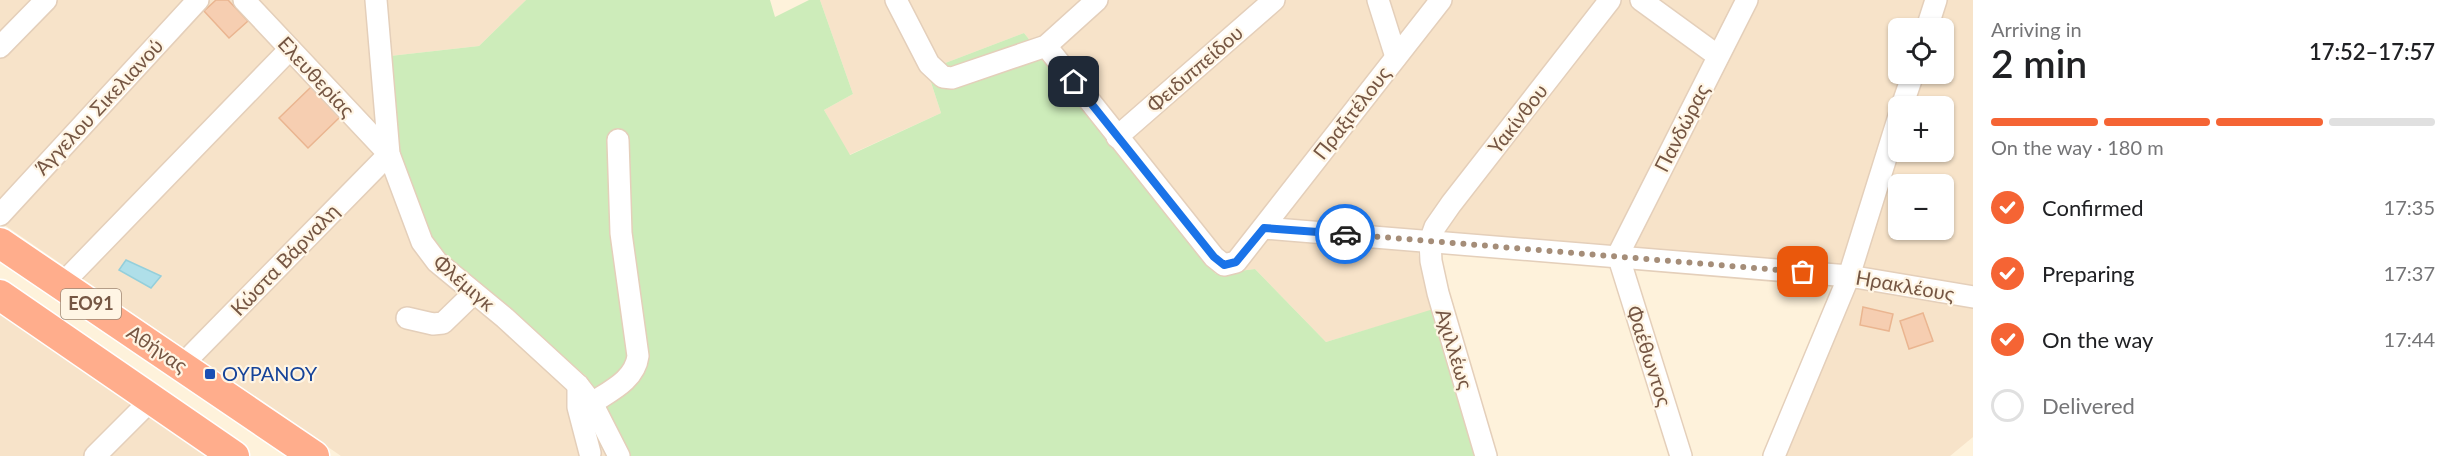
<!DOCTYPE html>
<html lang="en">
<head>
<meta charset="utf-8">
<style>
  body { margin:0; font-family:Lato,sans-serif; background:#f2f2f2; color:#202124; height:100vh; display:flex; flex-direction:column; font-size:22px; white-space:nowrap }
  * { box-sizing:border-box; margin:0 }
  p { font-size:20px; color:#757577 }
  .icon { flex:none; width:33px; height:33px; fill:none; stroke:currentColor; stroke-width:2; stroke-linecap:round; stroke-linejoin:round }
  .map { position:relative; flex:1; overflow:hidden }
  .drawer { display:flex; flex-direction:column; background:#fff; width:480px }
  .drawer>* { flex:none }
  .tools { position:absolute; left:1888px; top:18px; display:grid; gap:12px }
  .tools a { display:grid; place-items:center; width:66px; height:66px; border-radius:9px; background:#fff; box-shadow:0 2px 4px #0004; font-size:30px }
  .pin { position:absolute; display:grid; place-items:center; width:51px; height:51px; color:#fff; margin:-26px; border-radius:12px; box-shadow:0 3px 9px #0006 }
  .courier { position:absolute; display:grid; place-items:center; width:60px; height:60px; margin:-30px; border:4px solid #1a73e8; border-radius:50%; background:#fff; color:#222; box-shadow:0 2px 8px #0007 }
  .head em { font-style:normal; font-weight:600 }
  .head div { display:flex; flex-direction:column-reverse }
  .head { display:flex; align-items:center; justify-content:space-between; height:102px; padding:0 18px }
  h1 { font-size:39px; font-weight:600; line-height:45px }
  .bar { display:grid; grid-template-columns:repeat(4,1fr); gap:9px 6px; align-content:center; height:72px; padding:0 18px }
  .bar i { height:8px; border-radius:4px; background:#e0e0e0 }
  .bar .current { background:#f56434 }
  .bar p { grid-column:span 4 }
  ol { padding:0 18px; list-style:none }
  li { display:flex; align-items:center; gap:18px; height:66px }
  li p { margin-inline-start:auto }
  li .icon { padding:6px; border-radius:50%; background:#f56434; color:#fff; stroke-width:4 }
  li:last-child { color:#757577 }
  li i { width:33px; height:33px; border:3px solid #e0e0e0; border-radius:50% }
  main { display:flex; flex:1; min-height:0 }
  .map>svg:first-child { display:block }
  .residential { fill:#f7e3c9; fill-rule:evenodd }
  .green { fill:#cdecba }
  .water { fill:#afdfe9; stroke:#94cfdb; stroke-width:1.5 }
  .building { fill:#f6ceb1; stroke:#eab590; stroke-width:1.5 }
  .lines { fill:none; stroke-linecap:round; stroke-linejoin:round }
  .minor-casing { stroke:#e4cfba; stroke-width:24 }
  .highway-casing { stroke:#fff; stroke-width:33 }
  .minor { stroke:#fff; stroke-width:21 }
  .highway { stroke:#ffad8c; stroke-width:30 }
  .done { stroke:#a58d78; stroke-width:6; stroke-dasharray:0 10.8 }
  .route { stroke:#1a73e8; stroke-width:8 }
  .transit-dot { fill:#1a4fb4; stroke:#fff5e4; stroke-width:2 }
  .labels { text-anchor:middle; stroke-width:4.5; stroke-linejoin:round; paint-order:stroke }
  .shield { fill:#fff5e4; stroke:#9e8673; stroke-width:1.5 }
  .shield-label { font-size:18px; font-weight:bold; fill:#755643 }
  .street-label { font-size:20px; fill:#755643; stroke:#fff5e4 }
  .transit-label { font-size:20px; fill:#164399; stroke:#fff5e4; text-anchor:start }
</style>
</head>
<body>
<main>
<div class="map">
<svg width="1973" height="456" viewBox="0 0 1973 456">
  <rect width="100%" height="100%" fill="#fef2db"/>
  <g class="residential">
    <path d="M0,0H526L479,46L390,56L432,246L586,376L626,456H341L0,222Z"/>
    <path d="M820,0H1973V289L1857,269L1422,230L1418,254L1433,310L1326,342L1255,269L1216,274L1024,33L927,70L941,113L849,155L824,110L853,94ZM1899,28H1944V74H1899ZM1899,106H1944V152H1899ZM1899,184H1944V230H1899Z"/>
    <path d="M1852,287L1973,307V437L1950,456H1781Z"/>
    <path d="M0,314L207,456H0Z"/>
  </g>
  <path class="green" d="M526,0H770L775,17L809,0H820L853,94L824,110L850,155L941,113L927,70L1024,33L1216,274L1255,269L1326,342L1453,303L1496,456H626L586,376L432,246L398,152L390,56L479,46Z"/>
  <path class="water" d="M126,260L161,276L151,288L119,270Z"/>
  <g class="building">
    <path d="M216,0H228L248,21L229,38L204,11Z"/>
    <path d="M311,87L340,117L308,148L279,118Z"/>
    <path d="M1863,307L1893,314L1889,331L1860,325Z"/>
    <path d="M1923,313L1933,341L1909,349L1900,321Z"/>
  </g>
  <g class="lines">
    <defs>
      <g id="minor">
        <path d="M244,0L389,154"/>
        <path d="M376,0L389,154L422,242L437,262L505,318L578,385L592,403L619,456"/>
        <path d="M896,0L929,64L943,77L952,78L1046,46L1097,0"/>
        <path d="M1378,0L1396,57"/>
        <path d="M1641,0L1718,56"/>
        <path d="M1927,28L1936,0"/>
        <path d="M1046,46L1214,257L1224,265L1236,262L1441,0"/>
        <path d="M0,47L46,0"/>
        <path d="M1902,106L1913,74"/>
        <path d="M1117,137L1274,0"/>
        <path d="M0,215L198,0"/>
        <path d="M1264,228L1849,276L1973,297"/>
        <path d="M1618,255L1747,0"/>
        <path d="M1618,255L1681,456"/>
        <path d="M62,284L290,49"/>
        <path d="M407,318L433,324L443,323L474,293"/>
        <path d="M181,366L389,154"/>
        <path d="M578,385V407L590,453"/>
        <path d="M592,403C610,391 635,380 638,356L621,233L618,140"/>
        <path d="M95,456L151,400"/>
        <path d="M1486,456L1438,293L1431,261L1430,241L1435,227L1451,204L1610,0"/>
        <path d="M1774,456L1849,276L1899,116"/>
      </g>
      <g id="highway">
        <path d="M0,243L314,456"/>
        <path d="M0,295L234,456"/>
      </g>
    </defs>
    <use href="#minor" class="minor-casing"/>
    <use href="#highway" class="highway-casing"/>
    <use href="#minor" class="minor"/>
    <use href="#highway" class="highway"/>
  </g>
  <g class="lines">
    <path class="done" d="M1345,234L1803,272"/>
    <path class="route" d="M1074,82L1214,257L1224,265L1236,262L1264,228L1345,234"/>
  </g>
  <rect class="transit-dot" x="204" y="368" width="12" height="12" rx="3"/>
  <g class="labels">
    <rect class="shield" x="61" y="289" width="60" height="30" rx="4.5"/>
    <g class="shield-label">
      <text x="91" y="310">ΕΟ91</text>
    </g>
    <g class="street-label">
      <text transform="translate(1195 69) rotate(-41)" y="7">Φειδιππείδου</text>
      <text transform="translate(316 77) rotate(47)" y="7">Ελευθερίας</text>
      <text transform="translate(99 107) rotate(-47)" y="7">Άγγελου Σικελιανού</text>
      <text transform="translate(1352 113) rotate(-52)" y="7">Πραξιτέλους</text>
      <text transform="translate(1518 119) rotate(-52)" y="7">Υακίνθου</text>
      <text transform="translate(1682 128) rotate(-63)" y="7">Πανδώρας</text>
      <text transform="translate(285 260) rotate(-46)" y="7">Κώστα Βάρναλη</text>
      <text transform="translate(464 283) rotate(41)" y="7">Φλέμιγκ</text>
      <text transform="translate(1905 286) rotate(10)" y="7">Ηρακλέους</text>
      <text transform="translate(157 349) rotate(34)" y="7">Αθήνας</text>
      <text transform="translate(1454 349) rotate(73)" y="7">Αχιλλέως</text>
      <text transform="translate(1649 356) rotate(72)" y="7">Φαέθωντος</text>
    </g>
    <g class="transit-label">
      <text x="222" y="381">ΟΥΡΑΝΟΥ</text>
    </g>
  </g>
</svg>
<div class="tools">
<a><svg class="icon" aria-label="locate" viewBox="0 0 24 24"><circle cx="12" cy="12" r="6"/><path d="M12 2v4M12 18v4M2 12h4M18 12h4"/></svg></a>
<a>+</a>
<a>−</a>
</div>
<div class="pin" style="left:1803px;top:272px;background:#ea580c"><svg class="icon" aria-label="bag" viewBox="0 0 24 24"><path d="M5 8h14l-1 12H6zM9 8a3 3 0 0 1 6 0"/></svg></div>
<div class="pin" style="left:1074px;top:82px;background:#1f2937"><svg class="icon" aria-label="home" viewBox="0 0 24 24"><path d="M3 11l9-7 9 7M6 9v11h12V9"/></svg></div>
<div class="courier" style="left:1345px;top:234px"><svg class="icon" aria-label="car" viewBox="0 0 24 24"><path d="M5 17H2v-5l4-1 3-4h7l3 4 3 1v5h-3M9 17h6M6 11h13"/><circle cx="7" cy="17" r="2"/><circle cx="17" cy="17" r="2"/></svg></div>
</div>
<section class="drawer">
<div class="head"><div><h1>2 min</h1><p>Arriving in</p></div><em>17:52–17:57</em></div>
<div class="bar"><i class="current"></i><i class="current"></i><i class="current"></i><i></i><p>On the way · 180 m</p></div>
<ol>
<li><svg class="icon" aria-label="check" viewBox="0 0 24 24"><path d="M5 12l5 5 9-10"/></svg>Confirmed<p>17:35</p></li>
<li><svg class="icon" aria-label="check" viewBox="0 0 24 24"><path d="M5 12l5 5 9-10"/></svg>Preparing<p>17:37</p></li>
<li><svg class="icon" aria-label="check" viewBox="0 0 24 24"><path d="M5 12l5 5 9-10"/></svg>On the way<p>17:44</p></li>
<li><i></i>Delivered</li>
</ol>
</section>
</main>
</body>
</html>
